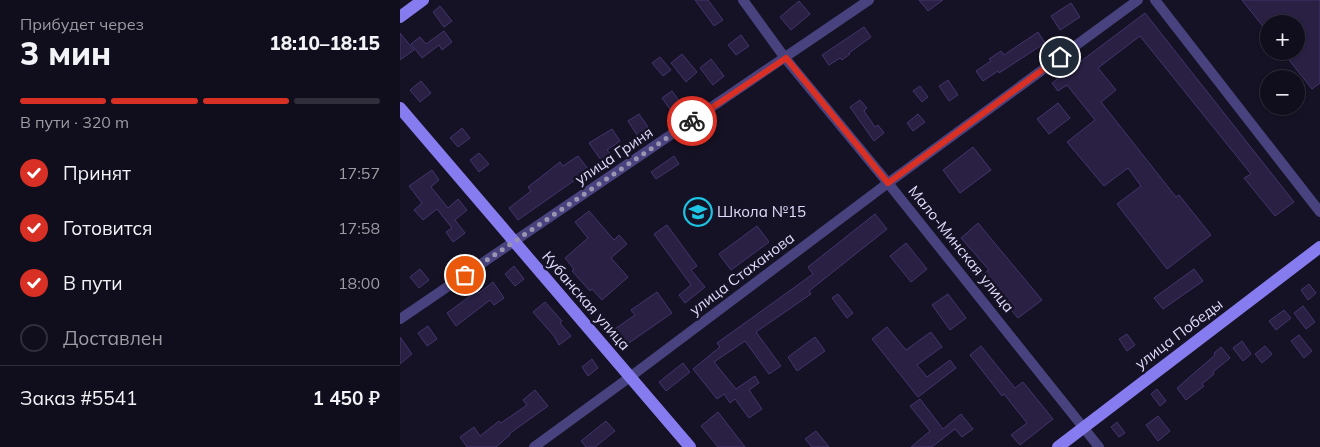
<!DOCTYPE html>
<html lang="ru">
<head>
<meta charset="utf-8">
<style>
  body { margin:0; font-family:Mulish,sans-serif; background:#191725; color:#f1f3f6; height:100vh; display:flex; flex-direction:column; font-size:19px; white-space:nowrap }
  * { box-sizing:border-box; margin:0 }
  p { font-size:16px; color:#9c9ca3 }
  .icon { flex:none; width:28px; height:28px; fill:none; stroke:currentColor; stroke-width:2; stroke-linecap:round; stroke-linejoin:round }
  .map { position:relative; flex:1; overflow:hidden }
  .side { display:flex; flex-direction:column; background:#100e1c; width:400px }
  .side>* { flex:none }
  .controls { position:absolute; left:860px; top:15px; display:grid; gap:10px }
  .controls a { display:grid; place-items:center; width:45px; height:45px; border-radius:50%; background:#100e1c; box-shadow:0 1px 4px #0004,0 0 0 1px #302e3b; font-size:25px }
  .pin { position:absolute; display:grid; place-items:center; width:42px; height:42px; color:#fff; margin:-21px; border:2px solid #fff; border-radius:50%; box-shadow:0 1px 5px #0007 }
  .courier { position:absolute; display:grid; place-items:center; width:50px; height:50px; margin:-25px; border:4px solid #d93025; border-radius:50%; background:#fff; color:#222; box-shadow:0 1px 6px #0007 }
  .overview em { font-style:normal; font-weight:800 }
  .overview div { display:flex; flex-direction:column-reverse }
  .overview { display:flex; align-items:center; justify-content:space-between; height:85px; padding:0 20px }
  h1 { font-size:32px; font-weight:800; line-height:38px }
  .bar { display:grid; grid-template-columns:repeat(4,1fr); gap:8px 5px; align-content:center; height:60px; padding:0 20px }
  .bar i { height:6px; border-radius:4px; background:#302e3b }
  .bar .selected { background:#d93025 }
  .bar p { grid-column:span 4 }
  .line { display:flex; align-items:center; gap:12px; padding:0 20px; border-top:1px solid #302e3b }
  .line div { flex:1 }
  ol { padding:0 20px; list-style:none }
  li { display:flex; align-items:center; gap:15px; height:55px }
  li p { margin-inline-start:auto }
  li .icon { padding:5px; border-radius:50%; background:#d93025; color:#fff; stroke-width:4 }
  li:last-child { color:#9c9ca3 }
  li i { width:28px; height:28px; border:2px solid #302e3b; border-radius:50% }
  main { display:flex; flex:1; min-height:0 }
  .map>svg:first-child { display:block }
  .building { fill:#292043; stroke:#43356d }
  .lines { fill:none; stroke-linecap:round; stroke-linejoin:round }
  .street { stroke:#48437e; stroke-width:10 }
  .secondary { stroke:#867cef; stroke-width:12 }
  .done { stroke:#9994b0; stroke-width:5; stroke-dasharray:0 9 }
  .route { stroke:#d93025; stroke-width:6 }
  .labels { text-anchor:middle; stroke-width:5; stroke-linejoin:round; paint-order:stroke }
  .street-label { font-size:15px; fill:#e0dafb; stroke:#161225 }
  .poi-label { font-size:15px; fill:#e0dafb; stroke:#161225; text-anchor:start }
</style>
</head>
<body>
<main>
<section class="side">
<div class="overview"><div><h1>3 мин</h1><p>Прибудет через</p></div><em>18:10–18:15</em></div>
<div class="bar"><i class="selected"></i><i class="selected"></i><i class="selected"></i><i></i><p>В пути · 320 m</p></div>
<ol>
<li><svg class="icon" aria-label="check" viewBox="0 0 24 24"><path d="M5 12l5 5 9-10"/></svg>Принят<p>17:57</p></li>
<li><svg class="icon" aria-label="check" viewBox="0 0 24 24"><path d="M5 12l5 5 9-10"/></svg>Готовится<p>17:58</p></li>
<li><svg class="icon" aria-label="check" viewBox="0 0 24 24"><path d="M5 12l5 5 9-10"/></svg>В пути<p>18:00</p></li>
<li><i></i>Доставлен</li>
</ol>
<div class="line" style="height:65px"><div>Заказ #5541</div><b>1 450 ₽</b></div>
</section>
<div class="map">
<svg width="920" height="447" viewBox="0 0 920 447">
  <rect width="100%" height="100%" fill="#161225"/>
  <g class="building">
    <path d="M295,0H308L323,20L314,26Z"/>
    <path d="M519,0H543L528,11Z"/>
    <path d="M842,0H920V83L912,89L882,51H896V24H869V34Z"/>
    <path d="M399,1L410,14L391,30L380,17Z"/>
    <path d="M671,3L680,17L660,30L651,16Z"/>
    <path d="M40,6L52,21L44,27L33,12Z"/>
    <path d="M745,13L894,202L875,216L844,178L851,174L740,36L698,68L716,90L701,102L776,197L779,195L811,235L767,269L717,204L741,186L728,168L704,186L667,142L695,120L667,85L658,91L652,83Z"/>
    <path d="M464,27L471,37L449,53L450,54L442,60L440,58L429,65L422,55Z"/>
    <path d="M44,31L52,42L42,50L39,45L22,58L11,44L20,37L26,44Z"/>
    <path d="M638,32L645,43L599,73L598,71L583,81L576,71L591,61L589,59L601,51L604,55Z"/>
    <path d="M0,33L14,50L0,60Z"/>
    <path d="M341,35L349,46L336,55L328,45Z"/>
    <path d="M282,54L297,72L286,82L271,63Z"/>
    <path d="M260,57L271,70L263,76L252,63Z"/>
    <path d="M311,59L324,76L313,85L300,68Z"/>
    <path d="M548,80L558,95L549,101L539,86Z"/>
    <path d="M21,81L31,93L20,102L10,90Z"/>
    <path d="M520,86L528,97L522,102L513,91Z"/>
    <path d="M272,91L282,105L272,112L262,98Z"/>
    <path d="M460,100L467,108L464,111L475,127L478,125L484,133L474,141L450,107Z"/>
    <path d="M658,103L670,118L649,134L637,119Z"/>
    <path d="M239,114L248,127L237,135L228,121Z"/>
    <path d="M518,114L525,122L513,131L507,123Z"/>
    <path d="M62,128L70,138L58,147L50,138Z"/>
    <path d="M212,129L220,141L207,150L212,156L203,163L189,143Z"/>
    <path d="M573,147L591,170L560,193L543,170Z"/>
    <path d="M79,153L89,164L79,172L70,160Z"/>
    <path d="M178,156L189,170L118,220L109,208L131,191L128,187L160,162L163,166Z"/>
    <path d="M274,156L279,164L256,179L251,172Z"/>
    <path d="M32,170L39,180L31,187L48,208L58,199L67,210L55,220L65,233L53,242L46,232L52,228L37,209L23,220L14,210L22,203L9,186Z"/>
    <path d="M189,211L214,240L219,235L227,244L211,258L228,277L202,300L192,289L190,291L172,271L174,269L165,258L188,238L175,222Z"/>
    <path d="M475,214L487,229L409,291L411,294L356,332L381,366L369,374L345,341L314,362L336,389L355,376L359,383L349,390L362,409L349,418L335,399L330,403L324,394L317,399L293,369L320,347L317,343L413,274L408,267Z"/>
    <path d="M578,223L642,300L618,318L582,275L589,270L561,238Z"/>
    <path d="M267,225L297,266L291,270L305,287L285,303L279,295L291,285L254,234Z"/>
    <path d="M357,226L369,242L331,270L319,254Z"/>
    <path d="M506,243L527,269L511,282L490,256Z"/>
    <path d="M114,266L124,279L115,286L105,274Z"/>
    <path d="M20,269L29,280L19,288L10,277Z"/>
    <path d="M794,269L803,281L763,309L754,298Z"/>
    <path d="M93,282L104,298L94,305L90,300L56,326L47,313L77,291L79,293Z"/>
    <path d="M909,284L916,293L908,300L901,290Z"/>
    <path d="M257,292L272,313L226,345L215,329L235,315L231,310Z"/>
    <path d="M438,294L453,313L447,318L432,298Z"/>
    <path d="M548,294L566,318L550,330L532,305Z"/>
    <path d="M145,302L162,321L160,323L171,336L159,345L154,336L133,312Z"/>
    <path d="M903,306L915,322L906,329L894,313Z"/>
    <path d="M884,310L891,318L876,330L869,321Z"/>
    <path d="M28,326L37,339L27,346L18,333Z"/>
    <path d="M487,327L506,350L531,332L542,347L517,365L527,377L550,360L556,368L518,397L472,339Z"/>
    <path d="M727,334L735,345L727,351L719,339Z"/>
    <path d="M899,335L912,351L904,358L891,341Z"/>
    <path d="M0,337L12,354L0,364Z"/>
    <path d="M415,337L425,351L397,371L388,357Z"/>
    <path d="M842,341L851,354L843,361L833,348Z"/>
    <path d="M581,346L615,388L623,382L653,419L620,445L611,435L627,423L604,394L602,396L570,355Z"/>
    <path d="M865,346L872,354L862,363L855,354Z"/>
    <path d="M821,347L830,358L813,372L814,374L802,384L804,386L786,400L777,388L815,355L814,353Z"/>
    <path d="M192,359L198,368L188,376L182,367Z"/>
    <path d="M283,363L290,372L266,391L259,382Z"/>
    <path d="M757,389L766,401L760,406L751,394Z"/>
    <path d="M135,390L148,406L109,434L110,435L96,447H67L60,437L74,427L80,436L99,421L101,423L127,405L123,400Z"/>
    <path d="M520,399L543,429L561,414L573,429L562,437L555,429L532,447H511L530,431L510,406Z"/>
    <path d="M318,412L345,447H318L301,426Z"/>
    <path d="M758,416L770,431L758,441L746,425Z"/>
    <path d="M206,421L215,431L195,447H186L181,441Z"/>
    <path d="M717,422L725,433L719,437L711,427Z"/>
    <path d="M416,431L429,447H412L405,439Z"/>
  </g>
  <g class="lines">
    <g class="street">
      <path d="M343,0L385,58L488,183L699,447"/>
      <path d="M755,0L920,212"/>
      <path d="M0,319L469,0"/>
      <path d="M134,447L230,377L488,183L738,0"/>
    </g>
    <g class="secondary">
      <path d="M0,17L23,0"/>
      <path d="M0,108L290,447"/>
      <path d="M658,447L920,247"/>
    </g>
  </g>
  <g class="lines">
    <path class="done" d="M65,275L292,121"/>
    <path class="route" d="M292,121L386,58L488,183L660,57"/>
  </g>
  <defs>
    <symbol id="school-ring" viewBox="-11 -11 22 22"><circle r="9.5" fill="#161225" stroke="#1dc4e4" stroke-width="1.5"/><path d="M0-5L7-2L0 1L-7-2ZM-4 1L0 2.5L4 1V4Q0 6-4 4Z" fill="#1dc4e4"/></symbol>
  </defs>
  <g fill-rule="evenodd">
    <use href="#school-ring" x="282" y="196" width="32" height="32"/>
  </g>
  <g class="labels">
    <g class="street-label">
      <text transform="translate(214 156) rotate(-34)" y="5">улица Гриня</text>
      <text transform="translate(561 249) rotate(51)" y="5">Мало-Минская улица</text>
      <text transform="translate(342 274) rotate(-37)" y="5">улица Стаханова</text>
      <text transform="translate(186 301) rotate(49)" y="5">Кубанская улица</text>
      <text transform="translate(779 334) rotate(-37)" y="5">улица Победы</text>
    </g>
    <g class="poi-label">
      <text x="317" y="217">Школа №15</text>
    </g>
  </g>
</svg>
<div class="controls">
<a>+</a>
<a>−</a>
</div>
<div class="pin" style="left:65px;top:275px;background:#ea580c"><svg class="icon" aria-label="bag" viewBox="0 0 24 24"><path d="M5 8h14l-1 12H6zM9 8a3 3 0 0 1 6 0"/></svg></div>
<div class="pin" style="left:660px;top:57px;background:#1f2937"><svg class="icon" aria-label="home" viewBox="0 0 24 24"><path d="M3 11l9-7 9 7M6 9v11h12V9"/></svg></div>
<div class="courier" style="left:292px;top:121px"><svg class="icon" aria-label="bike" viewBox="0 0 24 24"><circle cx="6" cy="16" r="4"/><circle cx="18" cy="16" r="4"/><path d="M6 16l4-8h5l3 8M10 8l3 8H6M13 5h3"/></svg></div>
</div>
</main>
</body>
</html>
